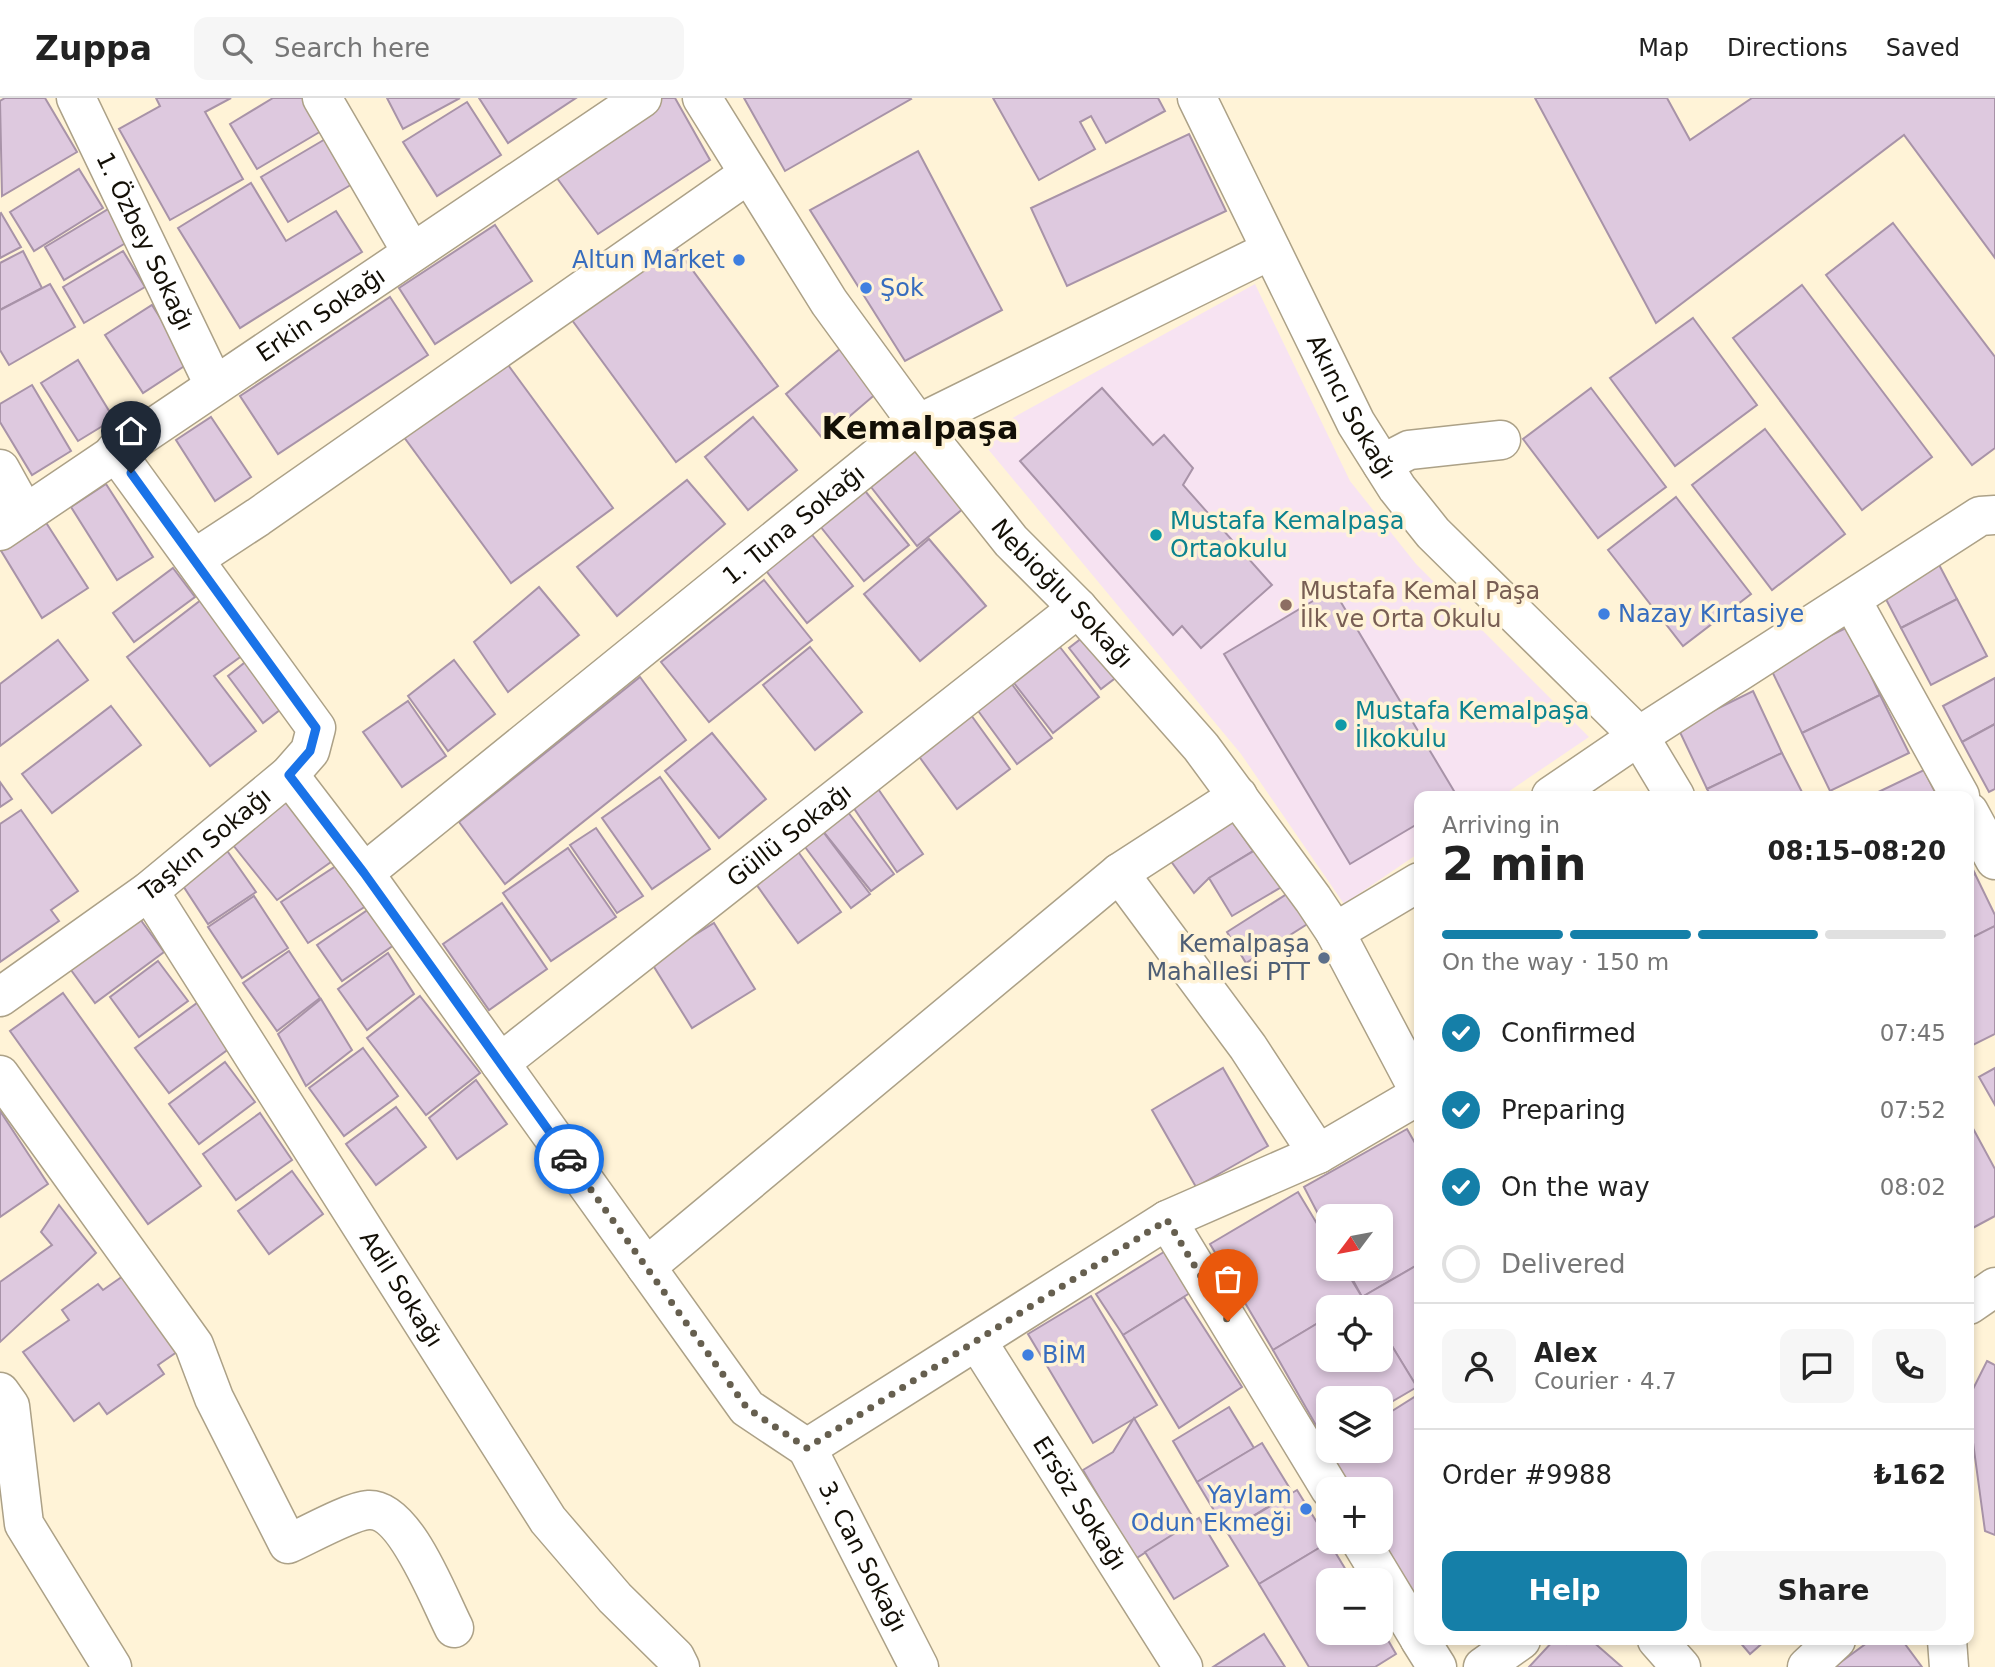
<!DOCTYPE html>
<html lang="en">
<head>
<meta charset="utf-8">
<style>
  body { margin:0; font-family:"DejaVu Sans",sans-serif; background:#f6f6f6; color:#222; height:100vh; display:flex; flex-direction:column; font-size:26px; white-space:nowrap }
  * { box-sizing:border-box; margin:0 }
  p { font-size:23px; color:#767676 }
  .icon { flex:none; width:38px; height:38px; fill:none; stroke:currentColor; stroke-width:2; stroke-linecap:round; stroke-linejoin:round }
  .map { position:relative; flex:1; overflow:hidden }
  .panel { position:absolute; left:1414px; top:693px; width:560px; height:854px; display:flex; flex-direction:column; background:#fff; border-radius:14px; box-shadow:0 4px 10px #0003 }
  .panel>* { flex:none }
  .needle { width:46px; rotate:238deg }
  .fabs { position:absolute; left:1316px; top:1106px; display:grid; gap:14px }
  .fabs a { display:grid; place-items:center; width:77px; height:77px; border-radius:14px; background:#fff; box-shadow:0 4px 10px #0003; font-size:35px }
  .pin { position:absolute; display:grid; place-items:center; width:60px; height:60px; color:#fff; margin:-72px -30px; border-radius:50% 50% 50% 0; rotate:-45deg; box-shadow:0 0 7px #0007 }
  .pin .icon { rotate:45deg }
  .courier { position:absolute; display:grid; place-items:center; width:70px; height:70px; margin:-35px; border:5px solid #1a73e8; border-radius:50%; background:#fff; color:#222; box-shadow:0 2px 9px #0007 }
  .headline em { font-style:normal; font-weight:700 }
  .headline div { display:flex; flex-direction:column-reverse }
  .headline { display:flex; align-items:center; justify-content:space-between; height:119px; padding:0 28px }
  h1 { font-size:46px; font-weight:700; line-height:52px }
  .bar { display:grid; grid-template-columns:repeat(4,1fr); gap:10px 7px; align-content:center; height:84px; padding:0 28px }
  .bar i { height:9px; border-radius:5px; background:#e0e0e0 }
  .bar .current { background:#157fa8 }
  .bar p { grid-column:span 4 }
  .line { display:flex; align-items:center; gap:18px; padding:0 28px; border-top:2px solid #e0e0e0 }
  .line div { flex:1 }
  .round { display:grid; place-items:center; flex:none; width:74px; height:74px; border-radius:14px; background:#f6f6f6 }
  ol { padding:0 28px; list-style:none }
  li { display:flex; align-items:center; gap:21px; height:77px }
  li p { margin-inline-start:auto }
  li .icon { padding:7px; border-radius:50%; background:#157fa8; color:#fff; stroke-width:4 }
  li:last-child { color:#767676 }
  li i { width:38px; height:38px; border:4px solid #e0e0e0; border-radius:50% }
  .primary-button { display:flex; gap:14px; margin-top:auto; padding:14px 28px }
  .primary-button a { flex:1; height:80px; border-radius:14px; background:#157fa8; color:#fff; font-size:28px; font-weight:700; line-height:80px; text-align:center }
  .primary-button a+a { background:#f6f6f6; color:#222 }
  header { display:flex; align-items:center; gap:42px; box-sizing:border-box; height:98px; padding:0 35px; background:#fff; border-bottom:2px solid #e0e0e0 }
  header strong { font-size:33px }
  nav { display:flex; gap:38px; margin-inline-start:auto; font-size:24px }
  .search { width:490px; height:63px; background:#f6f6f6; display:flex; align-items:center; gap:18px; box-sizing:border-box; padding:0 24px; border-radius:14px; color:#767676; font-size:26px }
  .map>svg:first-child { display:block }
  .education { fill:#f7e3f2 }
  .building { fill:#dec9df; stroke:#a893a8; stroke-width:2 }
  .lines { fill:none; stroke-linecap:round; stroke-linejoin:round }
  .minor-casing { stroke:#aca187; stroke-width:41 }
  .minor { stroke:#fff; stroke-width:38 }
  .done { stroke:#665f4f; stroke-width:7; stroke-dasharray:0 12.6 }
  .route { stroke:#1a73e8; stroke-width:9 }
  .shop-dot { fill:#3f7fe0; stroke:#fff3d7; stroke-width:2.5 }
  .culture-dot { fill:#0f9aa8; stroke:#fff3d7; stroke-width:2.5 }
  .education-dot { fill:#8d6e63; stroke:#fff3d7; stroke-width:2.5 }
  .service-dot { fill:#5c6f8a; stroke:#fff3d7; stroke-width:2.5 }
  .labels { text-anchor:middle; stroke-width:7; stroke-linejoin:round; paint-order:stroke }
  .street-label { font-size:24px; fill:#130f06; stroke:#fff3d7 }
  .shop-label { font-size:24px; fill:#366cbe; stroke:#fff3d7; text-anchor:start }
  .culture-label { font-size:24px; fill:#0d838f; stroke:#fff3d7; text-anchor:start }
  .education-label { font-size:24px; fill:#785e54; stroke:#fff3d7; text-anchor:start }
  .service-label { font-size:24px; fill:#4e5e75; stroke:#fff3d7; text-anchor:end }
  .district-label { font-size:32px; font-weight:bold; fill:#130f06; stroke:#fff3d7 }
</style>
</head>
<body>
<header>
<strong>Zuppa</strong>
<div class="search"><svg class="icon" aria-label="search" viewBox="0 0 24 24"><circle cx="10" cy="10" r="6"/><path d="M15 15l6 6"/></svg>Search here</div>
<nav><a>Map</a><a>Directions</a><a>Saved</a></nav>
</header>
<div class="map">
<svg width="1995" height="1569" viewBox="0 0 1995 1569">
  <rect width="100%" height="100%" fill="#fff3d7"/>
  <path class="education" d="M1255,186L1350,383L1416,466L1589,639L1502,698H1419V755L1344,806L1241,656L978,339Z"/>
  <g class="building">
    <path d="M5,0H45L77,54L2,98L0,3Z"/>
    <path d="M156,0H231L205,14L243,81L170,122L119,31L160,8Z"/>
    <path d="M273,0H304L323,32L257,71L230,26Z"/>
    <path d="M387,0H460L403,31Z"/>
    <path d="M479,0H576L508,45Z"/>
    <path d="M657,0H675L710,62L598,136L554,76Z"/>
    <path d="M744,0H910L911,1L785,73Z"/>
    <path d="M993,0H1158L1165,13L1106,45L1091,18L1080,24L1095,51L1039,82Z"/>
    <path d="M1535,0H1667L1690,42L1752,0H1995V160L1904,37L1656,225Z"/>
    <path d="M467,4L501,57L437,98L403,44Z"/>
    <path d="M1189,36L1226,113L1067,188L1031,110Z"/>
    <path d="M327,40L354,85L288,124L261,79Z"/>
    <path d="M918,53L1002,212L905,263L810,112Z"/>
    <path d="M79,71L103,110L34,153L10,114Z"/>
    <path d="M251,85L286,143L336,113L362,154L240,230L178,130Z"/>
    <path d="M110,110L129,143L64,182L45,149Z"/>
    <path d="M1,115L21,149L0,160V116Z"/>
    <path d="M1893,125L1995,259V350L1972,367L1826,177Z"/>
    <path d="M495,127L532,183L435,246L399,190Z"/>
    <path d="M671,143L778,288L676,364L569,218Z"/>
    <path d="M23,153L42,190L0,212V165Z"/>
    <path d="M123,153L145,189L84,225L63,189Z"/>
    <path d="M50,186L75,229L9,267L0,252V212Z"/>
    <path d="M1802,187L1932,359L1862,412L1733,240Z"/>
    <path d="M390,199L428,257L278,356L240,298Z"/>
    <path d="M152,207L189,265L143,295L105,237Z"/>
    <path d="M1693,220L1757,307L1675,368L1610,280Z"/>
    <path d="M841,250L878,294L823,341L786,296Z"/>
    <path d="M500,256L613,410L511,485L398,331Z"/>
    <path d="M78,262L114,321L78,343L41,285Z"/>
    <path d="M32,287L71,353L32,377L0,324V306Z"/>
    <path d="M1102,290L1153,347L1164,337L1193,370L1183,387L1272,487L1201,550L1182,528L1173,537L1020,363Z"/>
    <path d="M1591,290L1666,389L1598,440L1523,341Z"/>
    <path d="M211,319L251,379L215,403L176,342Z"/>
    <path d="M753,319L797,372L748,412L705,359Z"/>
    <path d="M1765,331L1845,436L1772,492L1692,387Z"/>
    <path d="M910,343L964,410L917,448L864,380Z"/>
    <path d="M687,382L725,426L617,518L577,469Z"/>
    <path d="M857,383L909,447L864,483L812,418Z"/>
    <path d="M106,386L153,459L117,482L71,409Z"/>
    <path d="M1676,399L1751,496L1683,548L1608,452Z"/>
    <path d="M45,423L88,490L42,520L0,451Z"/>
    <path d="M805,428L853,488L807,525L760,465Z"/>
    <path d="M929,441L986,508L920,563L864,496Z"/>
    <path d="M1935,459L1957,501L1901,530L1879,488Z"/>
    <path d="M173,470L195,499L134,544L113,515Z"/>
    <path d="M764,482L812,542L709,624L661,564Z"/>
    <path d="M539,489L579,537L508,594L474,544Z"/>
    <path d="M1333,491L1457,698H1419V725L1350,766L1224,556Z"/>
    <path d="M1957,501L1987,558L1931,587L1901,530Z"/>
    <path d="M201,502L243,557L214,578L256,633L210,668L127,559Z"/>
    <path d="M1848,529L1880,597L1802,635L1769,567Z"/>
    <path d="M1087,536L1118,578L1101,591L1069,550Z"/>
    <path d="M58,542L88,582L0,648V586Z"/>
    <path d="M1056,544L1099,599L1053,635L1010,580Z"/>
    <path d="M810,549L862,614L815,652L763,587Z"/>
    <path d="M249,561L285,608L263,625L228,578Z"/>
    <path d="M454,562L495,616L448,653L408,598Z"/>
    <path d="M1002,573L1052,640L1017,666L968,599Z"/>
    <path d="M640,579L686,642L505,786L459,724Z"/>
    <path d="M1995,580V626L1962,644L1943,608Z"/>
    <path d="M1753,593L1782,655L1707,691L1678,630Z"/>
    <path d="M1880,597L1909,655L1830,693L1802,635Z"/>
    <path d="M408,603L446,658L402,689L363,634Z"/>
    <path d="M111,608L141,647L52,715L22,676Z"/>
    <path d="M971,617L1010,671L957,711L918,657Z"/>
    <path d="M1995,626V691L1989,694L1962,644Z"/>
    <path d="M712,635L766,701L719,740L665,673Z"/>
    <path d="M1782,655L1804,698H1711L1707,691Z"/>
    <path d="M1924,672L1937,698H1870Z"/>
    <path d="M660,679L710,751L652,791L602,720Z"/>
    <path d="M0,684L12,701L0,709Z"/>
    <path d="M874,685L923,756L897,774L849,703Z"/>
    <path d="M288,695L331,764L277,802L229,742Z"/>
    <path d="M845,710L894,776L871,793L818,727Z"/>
    <path d="M21,712L78,793L51,812L59,823L0,864V726Z"/>
    <path d="M1224,712L1253,753L1209,780L1194,795L1165,755Z"/>
    <path d="M818,727L870,796L851,810L799,741Z"/>
    <path d="M596,730L643,798L617,815L570,747Z"/>
    <path d="M221,744L256,794L208,826L176,777Z"/>
    <path d="M794,748L841,814L798,845L751,779Z"/>
    <path d="M1262,748L1285,787L1232,818L1209,780Z"/>
    <path d="M568,750L616,819L551,863L503,795Z"/>
    <path d="M1969,763L1975,776L1969,780Z"/>
    <path d="M339,766L366,808L308,845L281,804Z"/>
    <path d="M1975,776L1995,817V828L1969,841V780Z"/>
    <path d="M1290,794L1309,825L1246,865L1227,834Z"/>
    <path d="M254,798L288,850L242,880L208,829Z"/>
    <path d="M502,805L547,871L489,912L443,846Z"/>
    <path d="M132,810L164,854L95,905L63,861Z"/>
    <path d="M369,811L394,847L342,883L317,847Z"/>
    <path d="M714,825L755,891L692,930L651,864Z"/>
    <path d="M1995,828V936L1969,949V841Z"/>
    <path d="M289,853L320,900L277,933L243,885Z"/>
    <path d="M388,855L414,896L367,932L338,891Z"/>
    <path d="M158,863L188,903L139,939L110,899Z"/>
    <path d="M63,895L201,1088L148,1126L10,933Z"/>
    <path d="M420,898L480,975L426,1017L367,940Z"/>
    <path d="M321,901L352,952L306,988L278,936Z"/>
    <path d="M197,905L230,950L169,995L135,950Z"/>
    <path d="M363,950L398,998L344,1038L309,990Z"/>
    <path d="M225,964L255,1004L199,1046L169,1006Z"/>
    <path d="M1223,970L1268,1048L1196,1089L1152,1012Z"/>
    <path d="M1995,970V1007L1979,979Z"/>
    <path d="M476,982L507,1026L457,1061L429,1020Z"/>
    <path d="M396,1009L426,1049L376,1087L346,1046Z"/>
    <path d="M0,1013L48,1086L0,1119Z"/>
    <path d="M260,1015L292,1062L236,1102L203,1056Z"/>
    <path d="M1969,1023L1995,1071V1118L1969,1132Z"/>
    <path d="M1407,1031L1419,1052V1166L1362,1199L1347,1171H1381V1118H1328V1135L1304,1089Z"/>
    <path d="M292,1073L323,1116L269,1156L238,1113Z"/>
    <path d="M1298,1094L1328,1144V1171H1345L1362,1199L1345,1209H1328V1219L1273,1252L1210,1146Z"/>
    <path d="M59,1107L96,1155L0,1244V1184L52,1147L41,1134Z"/>
    <path d="M1167,1152L1193,1193L1123,1237L1096,1196Z"/>
    <path d="M1419,1166V1293L1381,1230V1209H1368L1362,1199Z"/>
    <path d="M133,1171L187,1247L158,1267L164,1276L107,1316L99,1305L74,1323L23,1254L69,1222L62,1212L98,1186L103,1192Z"/>
    <path d="M1091,1198L1157,1307L1093,1345L1028,1236Z"/>
    <path d="M1184,1199L1242,1289L1179,1330L1123,1237Z"/>
    <path d="M1362,1199L1368,1209H1345Z"/>
    <path d="M1328,1219V1262H1381V1230L1417,1289L1381,1310V1300H1328V1341L1325,1343L1273,1252Z"/>
    <path d="M1987,1263L1995,1267V1437L1985,1433L1969,1315V1299Z"/>
    <path d="M1416,1298L1419,1304V1517L1381,1444V1391H1343L1329,1353H1381V1320Z"/>
    <path d="M1229,1309L1254,1350L1197,1384L1173,1343Z"/>
    <path d="M1134,1320L1195,1423L1135,1461L1083,1372L1113,1354Z"/>
    <path d="M1262,1345L1292,1394L1227,1434L1197,1384Z"/>
    <path d="M1297,1392L1329,1444L1259,1486L1227,1434Z"/>
    <path d="M1199,1420L1228,1468L1174,1501L1145,1454Z"/>
    <path d="M1329,1444L1352,1482H1328V1535H1381V1530L1396,1556L1375,1569H1309L1259,1486Z"/>
    <path d="M1264,1536L1285,1569H1213Z"/>
    <path d="M1554,1542H1561L1566,1546L1570,1542H1591L1622,1569H1529Z"/>
    <path d="M1738,1542H1766L1750,1556Z"/>
    <path d="M1871,1542H1902L1922,1569H1834Z"/>
  </g>
  <g class="lines">
    <defs>
      <g id="minor">
        <path id="s1" d="M76,0L214,287"/>
        <path d="M322,0L411,153"/>
        <path id="s2" d="M702,0L829,204L918,326L1011,443L1078,510L1201,649L1313,801L1335,834L1419,993"/>
        <path id="s3" d="M1197,0L1356,325L1397,390L1433,435L1639,638L1675,698"/>
        <path d="M1382,366L1409,352L1501,342"/>
        <path d="M0,371L25,416"/>
        <path id="s4" d="M0,433L642,0"/>
        <path d="M194,461L258,419L747,77"/>
        <path d="M1852,503L1960,698"/>
        <path d="M289,677L364,775L747,1310L807,1350L1167,1122L1318,1056L1419,997"/>
        <path d="M1551,698L1639,638L1980,418L1995,417"/>
        <path d="M1969,714L1995,762"/>
        <path id="s5" d="M364,775L918,326L1271,152"/>
        <path d="M1119,775L1248,949L1318,1056"/>
        <path id="s6" d="M149,793L548,1422L615,1500L675,1559L680,1569"/>
        <path d="M1335,834L1419,784"/>
        <path id="s7" d="M0,899L149,793L289,677L310,653L316,630L115,353"/>
        <path id="s8" d="M500,965L1078,510"/>
        <path d="M0,977L194,1247L214,1300L288,1446C306,1438 351,1413 368,1412C405,1409 439,1501 454,1530"/>
        <path d="M1167,1122L1330,1391"/>
        <path d="M646,1169L1119,775L1238,698"/>
        <path d="M1969,1207L1995,1189"/>
        <path id="s9" d="M977,1243L1183,1569"/>
        <path d="M0,1294L10,1308L24,1426L112,1569"/>
        <path id="s10" d="M807,1350L919,1569"/>
        <path d="M1361,1444L1419,1540"/>
        <path d="M1420,1542L1437,1569"/>
        <path d="M1657,1542L1681,1569"/>
        <path d="M1947,1542L1949,1569"/>
        <path d="M1483,1569L1521,1542"/>
        <path d="M1807,1569L1836,1542"/>
      </g>
    </defs>
    <use href="#minor" class="minor-casing"/>
    <use href="#minor" class="minor"/>
  </g>
  <g class="lines">
    <path class="done" d="M569,1061L747,1310L807,1350L1167,1122L1228,1223"/>
    <path class="route" d="M131,375L316,630L310,653L289,677L364,775L569,1061"/>
  </g>
  <g class="shop-dot">
    <circle cx="739" cy="162" r="7"/>
    <circle cx="866" cy="190" r="7"/>
    <circle cx="1604" cy="516" r="7"/>
    <circle cx="1028" cy="1257" r="7"/>
    <circle cx="1306" cy="1411" r="7"/>
  </g>
  <g class="culture-dot">
    <circle cx="1156" cy="437" r="7"/>
    <circle cx="1341" cy="627" r="7"/>
  </g>
  <circle class="education-dot" cx="1286" cy="507" r="7"/>
  <circle class="service-dot" cx="1324" cy="860" r="7"/>
  <g class="labels">
    <g class="street-label">
      <text dy="8" stroke="none"><textPath href="#s1" startOffset="159">1. Özbey Sokağı</textPath></text>
      <text dy="8" stroke="none"><textPath href="#s4" startOffset="387">Erkin Sokağı</textPath></text>
      <text dy="8" stroke="none"><textPath href="#s3" startOffset="345">Akıncı Sokağı</textPath></text>
      <text dy="8" stroke="none"><textPath href="#s5" startOffset="553">1. Tuna Sokağı</textPath></text>
      <text dy="8" stroke="none"><textPath href="#s2" startOffset="614">Nebioğlu Sokağı</textPath></text>
      <text dy="8" stroke="none"><textPath href="#s8" startOffset="368">Güllü Sokağı</textPath></text>
      <text dy="8" stroke="none"><textPath href="#s7" startOffset="256">Taşkın Sokağı</textPath></text>
      <text dy="8" stroke="none"><textPath href="#s6" startOffset="471">Adil Sokağı</textPath></text>
      <text dy="8" stroke="none"><textPath href="#s9" startOffset="192">Ersöz Sokağı</textPath></text>
      <text dy="8" stroke="none"><textPath href="#s10" startOffset="122">3. Can Sokağı</textPath></text>
    </g>
    <g class="shop-label">
      <text x="725" y="170" text-anchor="end">Altun Market</text>
      <text x="880" y="198">Şok</text>
      <text x="1618" y="524">Nazay Kırtasiye</text>
      <text x="1042" y="1265">BİM</text>
      <text x="1292" y="1405" text-anchor="end">Yaylam<tspan x="1292" dy="28">Odun Ekmeği</tspan></text>
    </g>
    <g class="culture-label">
      <text x="1170" y="431">Mustafa Kemalpaşa<tspan x="1170" dy="28">Ortaokulu</tspan></text>
      <text x="1355" y="621">Mustafa Kemalpaşa<tspan x="1355" dy="28">İlkokulu</tspan></text>
    </g>
    <g class="education-label">
      <text x="1300" y="501">Mustafa Kemal Paşa<tspan x="1300" dy="28">İlk ve Orta Okulu</tspan></text>
    </g>
    <g class="service-label">
      <text x="1310" y="854">Kemalpaşa<tspan x="1310" dy="28">Mahallesi PTT</tspan></text>
    </g>
    <g class="district-label">
      <text x="920" y="341">Kemalpaşa</text>
    </g>
  </g>
</svg>
<div class="fabs">
<a><svg class="needle" viewBox="-14 -14 28 28"><path d="M0-13l5 13h-10z" fill="#e53935"/><path d="M0 13l5-13h-10z" fill="#767676"/></svg></a>
<a><svg class="icon" aria-label="locate" viewBox="0 0 24 24"><circle cx="12" cy="12" r="6"/><path d="M12 2v4M12 18v4M2 12h4M18 12h4"/></svg></a>
<a><svg class="icon" aria-label="layers" viewBox="0 0 24 24"><path d="M12 4l9 5-9 5-9-5zM3 14l9 5 9-5"/></svg></a>
<a>+</a>
<a>−</a>
</div>
<div class="pin" style="left:1228px;top:1223px;background:#ea580c"><svg class="icon" aria-label="bag" viewBox="0 0 24 24"><path d="M5 8h14l-1 12H6zM9 8a3 3 0 0 1 6 0"/></svg></div>
<div class="pin" style="left:131px;top:375px;background:#1f2937"><svg class="icon" aria-label="home" viewBox="0 0 24 24"><path d="M3 11l9-7 9 7M6 9v11h12V9"/></svg></div>
<div class="courier" style="left:569px;top:1061px"><svg class="icon" aria-label="car" viewBox="0 0 24 24"><path d="M5 17H2v-5l4-1 3-4h7l3 4 3 1v5h-3M9 17h6M6 11h13"/><circle cx="7" cy="17" r="2"/><circle cx="17" cy="17" r="2"/></svg></div>
<section class="panel">
<div class="headline"><div><h1>2 min</h1><p>Arriving in</p></div><em>08:15–08:20</em></div>
<div class="bar"><i class="current"></i><i class="current"></i><i class="current"></i><i></i><p>On the way · 150 m</p></div>
<ol>
<li><svg class="icon" aria-label="check" viewBox="0 0 24 24"><path d="M5 12l5 5 9-10"/></svg>Confirmed<p>07:45</p></li>
<li><svg class="icon" aria-label="check" viewBox="0 0 24 24"><path d="M5 12l5 5 9-10"/></svg>Preparing<p>07:52</p></li>
<li><svg class="icon" aria-label="check" viewBox="0 0 24 24"><path d="M5 12l5 5 9-10"/></svg>On the way<p>08:02</p></li>
<li><i></i>Delivered</li>
</ol>
<div class="line" style="height:126px"><a class="round"><svg class="icon" aria-label="person" viewBox="0 0 24 24"><circle cx="12" cy="8" r="4"/><path d="M4 21q1-7 8-7t8 7"/></svg></a><div><b>Alex</b><p>Courier · 4.7</p></div><a class="round"><svg class="icon" aria-label="chat" viewBox="0 0 24 24"><path d="M4 5h16v11H9l-5 4z"/></svg></a><a class="round"><svg class="icon" aria-label="phone" viewBox="0 0 24 24"><path d="M5 4h4l2 5-3 2q2 4 5 5l2-3 5 2v4C11 20 4 13 5 4z"/></svg></a></div>
<div class="line" style="height:91px"><div>Order #9988</div><b>₺162</b></div>
<div class="primary-button"><a>Help</a><a>Share</a></div>
</section>
</div>
</body>
</html>
